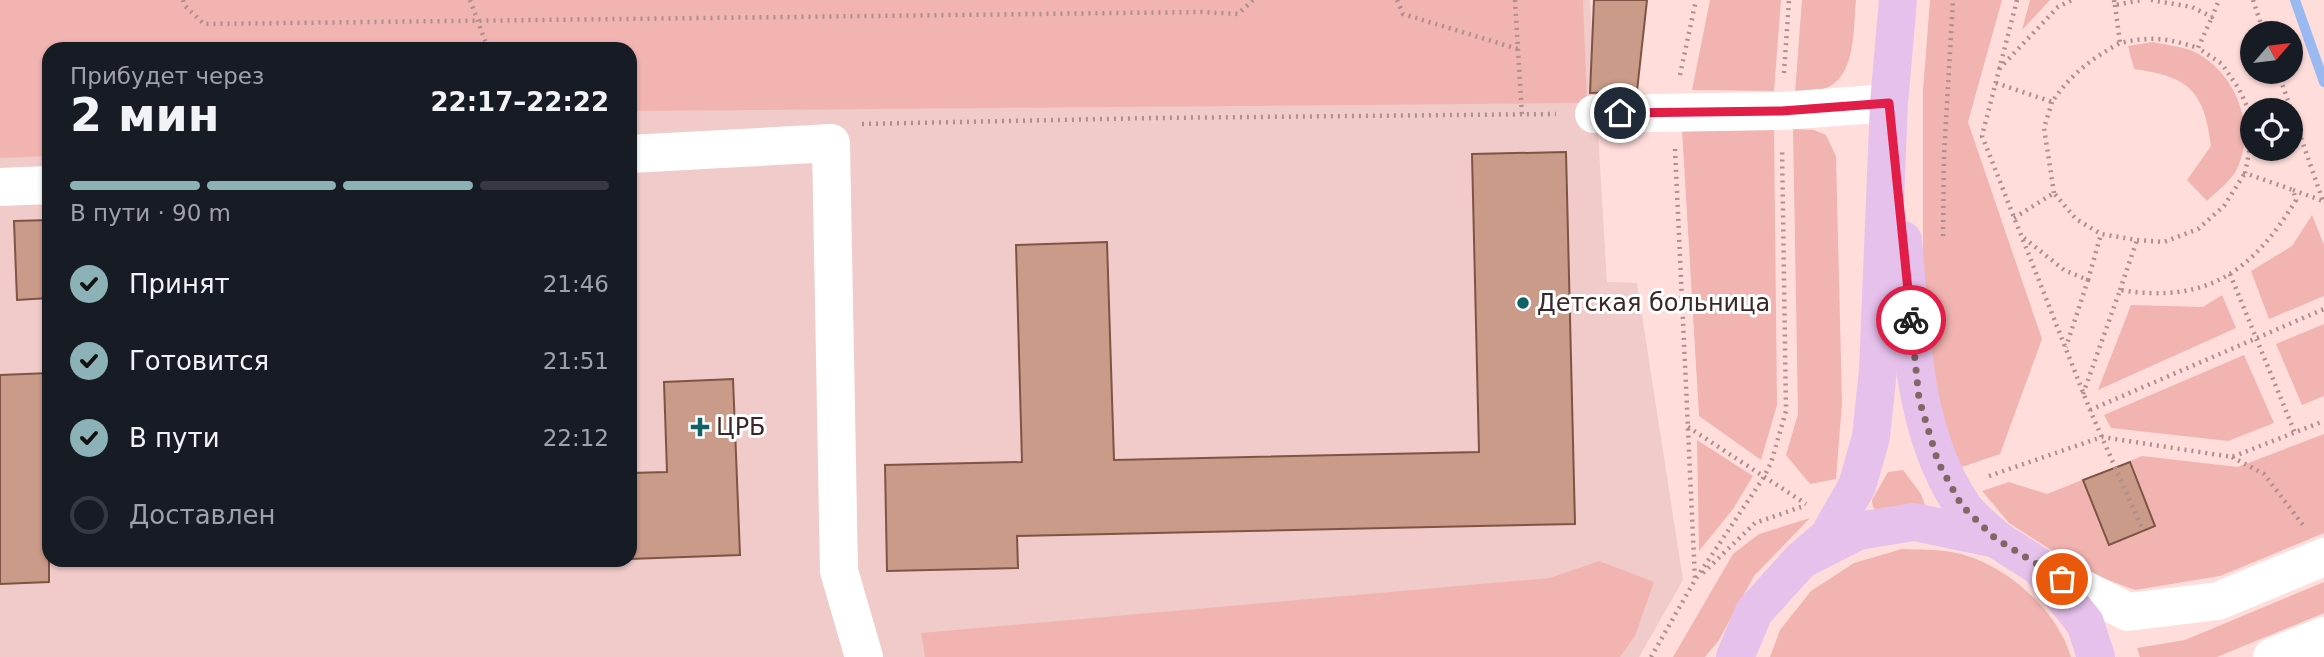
<!DOCTYPE html>
<html lang="ru">
<head>
<meta charset="utf-8">
<style>
  body { margin:0; font-family:"DejaVu Sans",sans-serif; background:#20242c; color:#f1f3f6; height:100vh; display:flex; flex-direction:column; font-size:26px; white-space:nowrap }
  * { box-sizing:border-box; margin:0 }
  p { font-size:23px; color:#9ea1a6 }
  .icon { flex:none; width:38px; height:38px; fill:none; stroke:currentColor; stroke-width:2; stroke-linecap:round; stroke-linejoin:round }
  .map { position:relative; flex:1; overflow:hidden }
  .panel { position:absolute; left:42px; top:42px; width:595px; height:525px; display:flex; flex-direction:column; background:#171b24; border-radius:21px; box-shadow:0 2px 5px #0004 }
  .panel>* { flex:none }
  .needle { width:46px; rotate:62deg }
  .controls { position:absolute; left:2240px; top:21px; display:grid; gap:14px }
  .controls a { display:grid; place-items:center; width:63px; height:63px; border-radius:50%; background:#171b24; box-shadow:0 2px 5px #0004; font-size:35px }
  .pin { position:absolute; display:grid; place-items:center; width:60px; height:60px; color:#fff; margin:-30px; border:4px solid #fff; border-radius:50%; box-shadow:0 2px 7px #0007 }
  .courier { position:absolute; display:grid; place-items:center; width:70px; height:70px; margin:-35px; border:5px solid #e11d48; border-radius:50%; background:#fff; color:#222; box-shadow:0 2px 9px #0007 }
  .summary em { font-style:normal; font-weight:700 }
  .summary div { display:flex; flex-direction:column-reverse }
  .summary { display:flex; align-items:center; justify-content:space-between; height:119px; padding:0 28px }
  h1 { font-size:46px; font-weight:700; line-height:52px }
  .bar { display:grid; grid-template-columns:repeat(4,1fr); gap:10px 7px; align-content:center; height:84px; padding:0 28px }
  .bar i { height:9px; border-radius:5px; background:#363941 }
  .bar .selected { background:#8cb1b6 }
  .bar p { grid-column:span 4 }
  ol { padding:0 28px; list-style:none }
  li { display:flex; align-items:center; gap:21px; height:77px }
  li p { margin-inline-start:auto }
  li .icon { padding:7px; border-radius:50%; background:#8cb1b6; color:#111; stroke-width:4 }
  li:last-child { color:#9ea1a6 }
  li i { width:38px; height:38px; border:4px solid #363941; border-radius:50% }
  .map>svg:first-child { display:block }
  .built { fill:#f1cbc9; fill-rule:evenodd }
  .green { fill:#f2b4b1 }
  .lines { fill:none; stroke-linecap:round; stroke-linejoin:round }
  .stream { stroke:#9ab9f0; stroke-width:10 }
  .building { fill:#ca9b89; stroke:#7e5444; stroke-width:2 }
  .path { stroke:#ac8f8e; stroke-width:4.5; stroke-dasharray:2 5; stroke-linecap:butt }
  .minor { stroke:#fff; stroke-width:38 }
  .major { stroke:#e6c1ec; stroke-width:38 }
  .done { stroke:#806765; stroke-width:7; stroke-dasharray:0 12.6 }
  .route { stroke:#e11d48; stroke-width:9 }
  .poi-dot { fill:#116167; stroke:#fff; stroke-width:2.5 }
  .labels { text-anchor:middle; stroke-width:6; stroke-linejoin:round; paint-order:stroke }
  .poi-label { font-size:24px; fill:#3c2726; stroke:#fff; text-anchor:start }
</style>
</head>
<body>
<div class="map">
<svg width="2324" height="657" viewBox="0 0 2324 657">
  <rect width="100%" height="100%" fill="#ffdddb"/>
  <path class="built" d="M0,0H1590L1607,282L1637,283L1683,580L1639,657H0ZM49,49H630V560H49Z"/>
  <g class="green">
    <path d="M0,0H1583L1587,103L630,111V49H49V156L0,158Z"/>
    <path d="M1710,0H1781L1774,91L1692,90Z"/>
    <path d="M1802,0H1856C1853,28 1857,79 1823,89C1814,91 1804,91 1795,92Z"/>
    <path d="M1930,0H2002L1968,122L2042,339L2000,454L1959,468L1935,413L1923,275V90Z"/>
    <path d="M2030,0H2050L2022,30Z"/>
    <path d="M2153,42C2165,45 2179,46 2190,50C2234,68 2258,126 2237,169C2231,181 2216,192 2207,201L2187,180L2211,146C2204,90 2189,77 2134,69L2128,46Z"/>
    <path d="M1774,126L1777,405L1761,460L1699,416L1682,129Z"/>
    <path d="M1793,129L1814,130L1826,135L1836,156L1842,403L1836,479L1810,484L1786,455L1798,414Z"/>
    <path d="M2312,215L2324,245V296L2269,319L2251,271L2292,246Z"/>
    <path d="M2222,295L2236,328L2098,390L2131,305L2203,307Z"/>
    <path d="M2324,324V396L2302,405L2276,344Z"/>
    <path d="M2244,355L2274,423L2228,441L2111,428L2104,415Z"/>
    <path d="M2324,434V533L2220,576L2135,590L2084,571L2009,523L1982,491L2009,482L2047,494L2142,456L2238,467Z"/>
    <path d="M1697,440L1753,476L1733,509L1699,551Z"/>
    <path d="M1903,470L1921,494L1925,505L1879,513L1873,507L1872,500L1888,472Z"/>
    <path d="M1810,518L1754,576L1719,640L1705,657H1673L1733,554L1759,534Z"/>
    <path d="M1902,549C1918,550 1935,549 1951,552C2001,560 2057,608 2071,657H1770L1780,630L1811,591L1854,563Z"/>
    <path d="M1599,561L1654,582L1635,636L1620,657H925L921,633L1550,578Z"/>
    <path d="M2324,582V613L2217,657H2140L2137,648L2185,640Z"/>
  </g>
  <g class="lines">
    <path class="stream" d="M2295,0L2324,82"/>
  </g>
  <g class="building">
    <path d="M1594,0H1647L1637,91L1590,93Z"/>
    <path d="M1566,152L1575,524L1017,536L1018,568L887,571L885,465L1022,462L1016,245L1107,242L1114,460L1479,452L1472,154Z"/>
    <path d="M49,220V298L17,300L14,221Z"/>
    <path d="M49,373V582L0,584V375Z"/>
    <path d="M733,379L740,555L630,559V473L667,472L664,382Z"/>
    <path d="M2130,462L2155,526L2109,545L2083,480Z"/>
  </g>
  <g class="lines">
    <g class="path">
      <path d="M183,0L185,6L204,24L1202,12L1238,14L1253,0"/>
      <path d="M470,0L488,49"/>
      <path d="M1397,0L1403,14L1518,49"/>
      <path d="M1515,0L1522,115"/>
      <path d="M2017,0L1982,136L2090,410L2143,531"/>
      <path d="M2114,0L2115,5L2141,0"/>
      <path d="M2151,0L2192,7L2212,17L2219,0"/>
      <path d="M2253,0L2264,33"/>
      <path d="M2115,5L2120,43C2151,36 2168,38 2198,48"/>
      <path d="M1999,69L2058,7L2072,0"/>
      <path d="M2278,72L2324,204"/>
      <path d="M1784,73L1789,0"/>
      <path d="M1680,75L1696,0"/>
      <path d="M1996,83L2052,102C2070,75 2092,58 2120,43"/>
      <path d="M2052,102L2044,128L2054,193"/>
      <path d="M862,124L1153,118L1556,114"/>
      <path d="M1675,149L1695,580"/>
      <path d="M2293,190L2323,201"/>
      <path d="M2014,218L2054,193L2076,219L2101,234L2137,240L2164,242L2198,229L2224,206L2245,173"/>
      <path d="M1943,236L1944,156L1953,0"/>
      <path d="M2024,238L2064,270L2088,280L2066,347"/>
      <path d="M2230,274L2295,433"/>
      <path d="M2088,280L2101,234"/>
      <path d="M2120,290L2137,240"/>
      <path d="M2083,394L2120,290C2207,304 2252,272 2296,200L2293,190L2245,173L2251,143V115L2239,89L2222,64L2198,48L2212,17"/>
      <path d="M2090,410L2324,309"/>
      <path d="M1688,427L1806,504"/>
      <path d="M2232,457L2264,474L2303,525"/>
      <path d="M1989,476L2102,437L2232,457L2324,421"/>
      <path d="M1703,573L1755,523L1801,507"/>
      <path d="M1651,657L1695,580L1764,477L1771,463L1786,411L1782,148"/>
    </g>
    <g class="minor">
      <path d="M1594,114L1782,111L1889,103"/>
      <path d="M630,154L831,143L839,571L864,657"/>
      <path d="M0,187L49,185"/>
      <path d="M2040,567L2128,612L2218,601L2324,557"/>
      <path d="M2272,657L2324,636"/>
    </g>
    <g class="major">
      <path d="M1903,240C1911,327 1911,430 1962,505C1970,518 1985,528 1996,539"/>
      <path d="M1801,560L1828,537L1857,486L1871,437L1878,370L1889,103L1898,0"/>
      <path d="M1735,657L1754,612L1801,560L1858,531L1914,522L1996,539L2040,567L2085,623L2096,657"/>
    </g>
  </g>
  <g class="lines">
    <path class="done" d="M1911,320L1919,399L1938,462L1962,506L1996,539L2062,579"/>
    <path class="route" d="M1620,113L1782,111L1889,103L1911,320"/>
  </g>
  <g class="poi-dot">
    <circle cx="1523" cy="303" r="7"/>
    <path d="M696.5 416.5h7v7h7v7h-7v7h-7v-7h-7v-7h7z"/>
  </g>
  <g class="labels">
    <g class="poi-label">
      <text x="1537" y="311">Детская больница</text>
      <text x="716" y="435">ЦРБ</text>
    </g>
  </g>
</svg>
<div class="controls">
<a><svg class="needle" viewBox="-14 -14 28 28"><path d="M0-13l5 13h-10z" fill="#e53935"/><path d="M0 13l5-13h-10z" fill="#9ea1a6"/></svg></a>
<a><svg class="icon" aria-label="locate" viewBox="0 0 24 24"><circle cx="12" cy="12" r="6"/><path d="M12 2v4M12 18v4M2 12h4M18 12h4"/></svg></a>
</div>
<div class="pin" style="left:2062px;top:579px;background:#ea580c"><svg class="icon" aria-label="bag" viewBox="0 0 24 24"><path d="M5 8h14l-1 12H6zM9 8a3 3 0 0 1 6 0"/></svg></div>
<div class="pin" style="left:1620px;top:113px;background:#1f2937"><svg class="icon" aria-label="home" viewBox="0 0 24 24"><path d="M3 11l9-7 9 7M6 9v11h12V9"/></svg></div>
<div class="courier" style="left:1911px;top:320px"><svg class="icon" aria-label="bike" viewBox="0 0 24 24"><circle cx="6" cy="16" r="4"/><circle cx="18" cy="16" r="4"/><path d="M6 16l4-8h5l3 8M10 8l3 8H6M13 5h3"/></svg></div>
<section class="panel">
<div class="summary"><div><h1>2 мин</h1><p>Прибудет через</p></div><em>22:17–22:22</em></div>
<div class="bar"><i class="selected"></i><i class="selected"></i><i class="selected"></i><i></i><p>В пути · 90 m</p></div>
<ol>
<li><svg class="icon" aria-label="check" viewBox="0 0 24 24"><path d="M5 12l5 5 9-10"/></svg>Принят<p>21:46</p></li>
<li><svg class="icon" aria-label="check" viewBox="0 0 24 24"><path d="M5 12l5 5 9-10"/></svg>Готовится<p>21:51</p></li>
<li><svg class="icon" aria-label="check" viewBox="0 0 24 24"><path d="M5 12l5 5 9-10"/></svg>В пути<p>22:12</p></li>
<li><i></i>Доставлен</li>
</ol>
</section>
</div>
</body>
</html>
